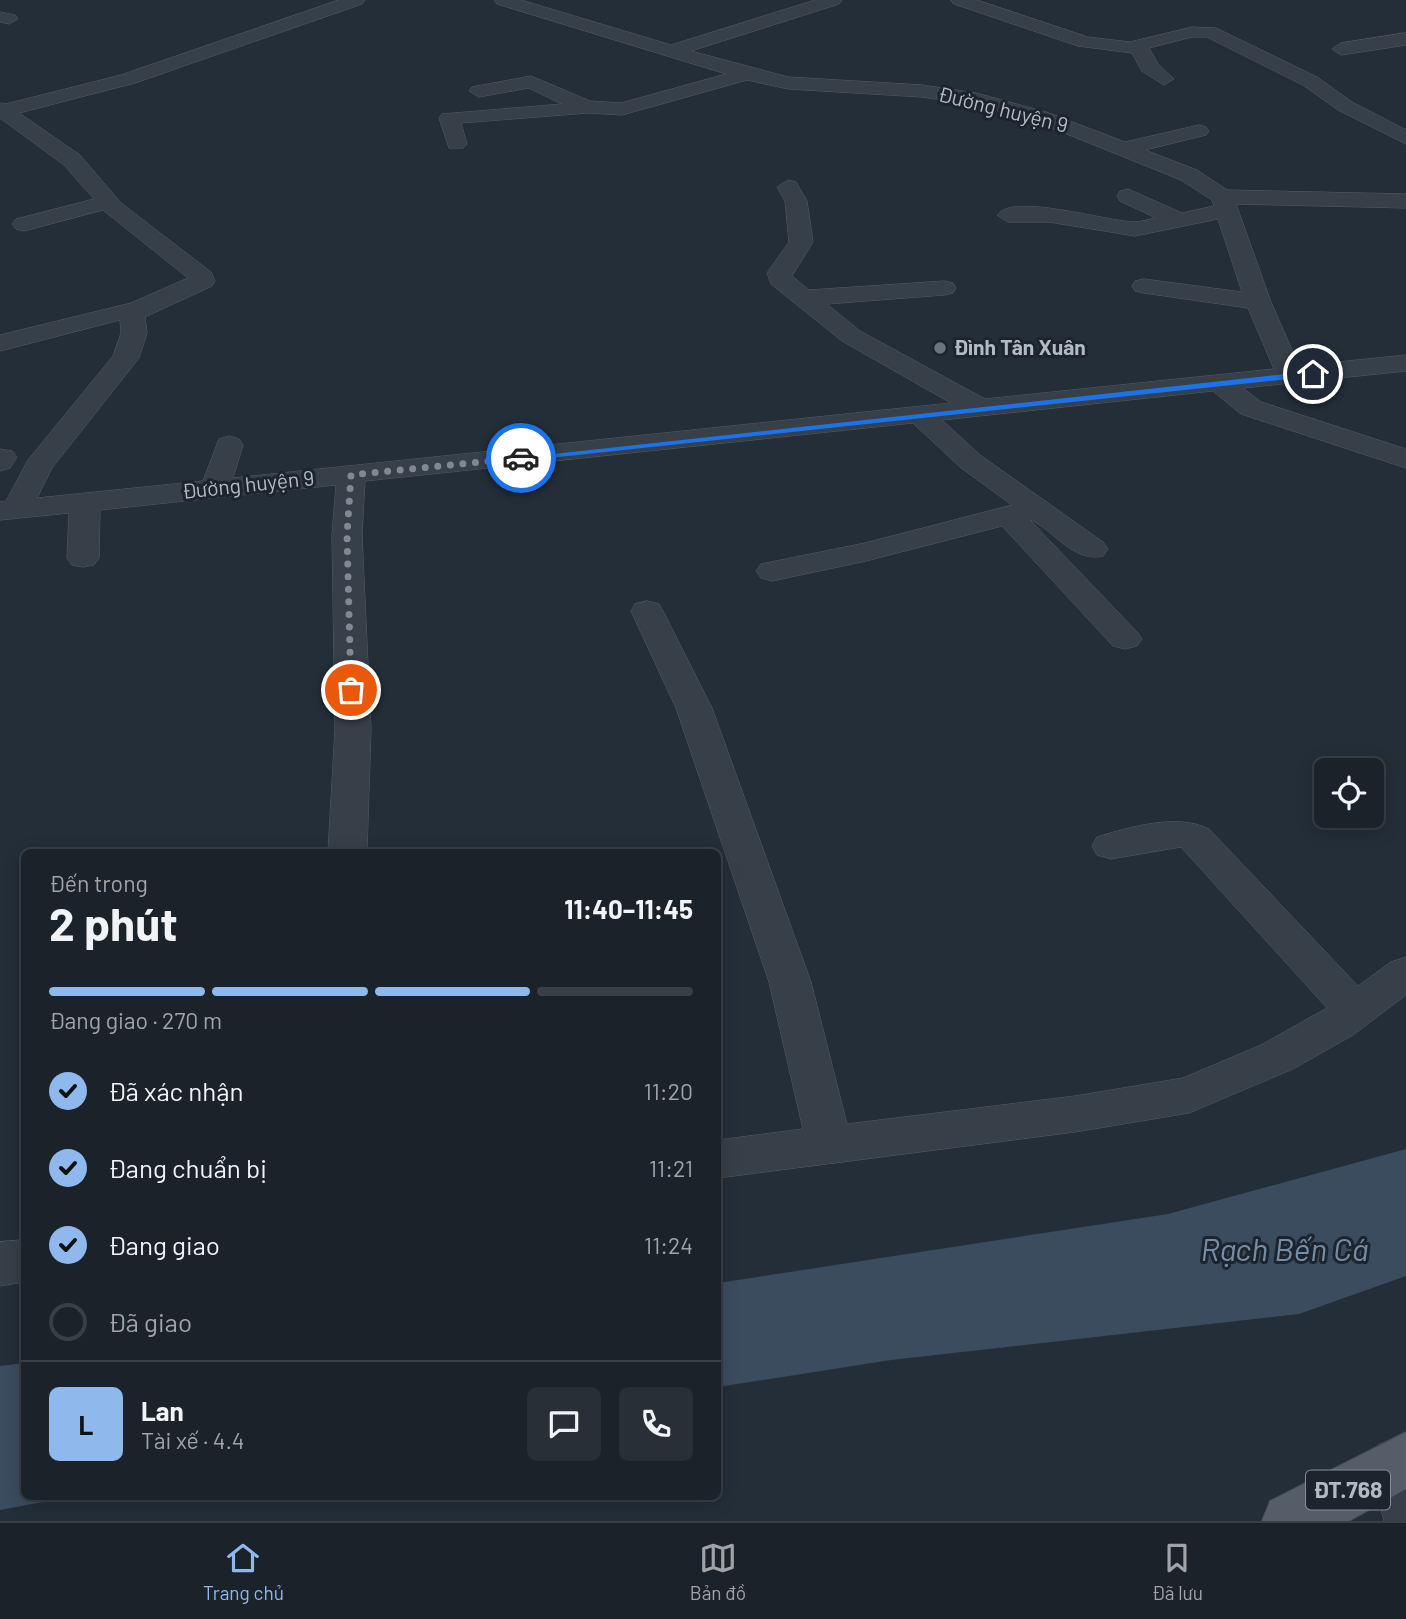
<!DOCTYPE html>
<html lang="vi">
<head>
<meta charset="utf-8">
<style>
  body { margin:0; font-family:Barlow,sans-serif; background:#282f36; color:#f1f3f6; height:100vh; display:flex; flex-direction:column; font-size:26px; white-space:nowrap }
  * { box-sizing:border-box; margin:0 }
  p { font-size:23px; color:#a0a4a8 }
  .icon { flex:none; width:38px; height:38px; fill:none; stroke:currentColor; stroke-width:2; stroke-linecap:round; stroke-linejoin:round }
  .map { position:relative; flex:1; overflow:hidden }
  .side { position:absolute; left:21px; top:849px; width:700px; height:651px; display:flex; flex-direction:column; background:#1b222a; border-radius:10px; box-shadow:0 4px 18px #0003,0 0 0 2px #393f47 }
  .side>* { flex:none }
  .fabs { position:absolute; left:1314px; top:758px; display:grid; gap:14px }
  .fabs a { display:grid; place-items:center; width:70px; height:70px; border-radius:10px; background:#1b222a; box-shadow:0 4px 18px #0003,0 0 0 2px #393f47; font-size:35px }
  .pin { position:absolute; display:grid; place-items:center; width:60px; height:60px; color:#fff; margin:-30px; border:4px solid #fff; border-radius:50%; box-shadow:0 2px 7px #0007 }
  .courier { position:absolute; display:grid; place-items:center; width:70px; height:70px; margin:-35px; border:5px solid #1a73e8; border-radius:50%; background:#fff; color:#222; box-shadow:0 2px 9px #0007 }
  .headline em { font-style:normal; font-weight:700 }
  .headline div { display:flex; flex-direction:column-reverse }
  .headline { display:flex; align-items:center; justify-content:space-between; height:119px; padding:0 28px }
  h1 { font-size:46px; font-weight:700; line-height:52px }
  .bar { display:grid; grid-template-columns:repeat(4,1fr); gap:10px 7px; align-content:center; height:84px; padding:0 28px }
  .bar i { height:9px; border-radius:5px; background:#393f47 }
  .bar .selected { background:#8fb8ed }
  .bar p { grid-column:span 4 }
  .line { display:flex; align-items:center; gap:18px; padding:0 28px; border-top:2px solid #393f47 }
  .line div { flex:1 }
  .round { display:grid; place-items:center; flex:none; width:74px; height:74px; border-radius:10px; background:#282f36 }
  ol { padding:0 28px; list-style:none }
  li { display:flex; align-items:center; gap:21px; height:77px }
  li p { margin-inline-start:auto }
  li .icon { padding:7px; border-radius:50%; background:#8fb8ed; color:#111; stroke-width:4 }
  li:last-child { color:#a0a4a8 }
  li i { width:38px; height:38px; border:4px solid #393f47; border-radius:50% }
  .tab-bar { display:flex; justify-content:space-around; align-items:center; height:98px; border-top:2px solid #393f47; background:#1b222a; font-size:19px; color:#a0a4a8 }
  .tab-bar a { display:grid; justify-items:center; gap:4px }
  .tab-bar .selected { color:#8fb8ed }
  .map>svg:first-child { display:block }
  .water { fill:#3b4c5f }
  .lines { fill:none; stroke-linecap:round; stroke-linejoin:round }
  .minor-casing { stroke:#555d66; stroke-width:1 }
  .major-casing { stroke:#444b54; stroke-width:2 }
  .minor { fill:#373f48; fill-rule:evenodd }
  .major { fill:#555e68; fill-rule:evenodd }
  .route { fill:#1a73e8 }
  .done { stroke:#808993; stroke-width:7; stroke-dasharray:0 12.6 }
  .worship-dot { fill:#6b7280; stroke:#1d242d; stroke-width:2.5 }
  .labels { text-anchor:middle; stroke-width:6; stroke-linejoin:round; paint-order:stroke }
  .far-street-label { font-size:21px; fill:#b2bac4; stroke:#1d242d }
  .far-poi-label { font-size:21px; font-weight:bold; fill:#b2bac4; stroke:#1d242d; text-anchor:start }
  .shield { fill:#1d242d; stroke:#858d97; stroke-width:2 }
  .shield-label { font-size:23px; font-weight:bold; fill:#b2bac4 }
  .near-water-label { font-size:32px; font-style:italic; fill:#768da5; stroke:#1d242d }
</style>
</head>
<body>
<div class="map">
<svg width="1406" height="1521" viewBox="0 0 1406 1521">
  <rect width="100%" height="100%" fill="#242e38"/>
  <g class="water">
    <path d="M1406,1149V1276L1299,1314L891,1360L718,1387V1283L1168,1214Z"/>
    <path d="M24,1363V1496H75L0,1510V1366Z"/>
  </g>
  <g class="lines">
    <defs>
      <g id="minor">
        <path d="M339,0H365L362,4L135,83L19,113L80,155L121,203L211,272L215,281L212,286L145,317L147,333L139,358L52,468L37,498L203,481L219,439L229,436L239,439L243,445L233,478L951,403L842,341L771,284L767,273L789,242L785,201L777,187L788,180L796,182L807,201L813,242L792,276L809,290L944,281L953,283L956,288L953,293L944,295L827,304L860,331L985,399L1274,369L1248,308L1144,293L1135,291L1132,286L1135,281L1144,279L1242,292L1218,219L1135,236L1049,222H1008L997,215C1012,192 1108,222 1135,222C1141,222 1149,219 1156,218L1120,201L1117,196L1120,191L1128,189L1182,213L1214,206L1212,200L1181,180L1032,120L975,105L922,97L788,89L747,80L622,115L588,113L461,123L467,144L463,148H449L439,118L442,114L562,104L529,88L479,97L469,91L472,87L531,76L590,101L621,103L726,74L497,4L494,0H521L671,45L815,0H842L839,4L691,51L788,77L922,85L976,93L1046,112L1125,142L1199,125L1206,127L1209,131L1206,135L1145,150L1197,170L1227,190L1406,194V208L1236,204L1271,302L1299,366L1406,355V371L1243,388L1261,402L1406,449V468L1241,414L1213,391L942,420L980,455L1103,542L1108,549L1103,556C1073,563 1054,530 1029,519L1137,632L1142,639L1137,646L1125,649L1113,646L1002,526L866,561L772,581L761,578L756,571L761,564L865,543L1012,505L960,467L913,423L365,481L362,535L371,729L367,852H328L335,729L332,535L336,485L100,510L99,558L94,565L83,567L72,565L67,558L69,513L0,520V502L6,501L28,460L113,356L121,333L120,320L0,351V335L131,303L188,278L103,210L24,231L16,229L12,224L16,219L94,199L64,165L0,118V103L6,104L121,75Z"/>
        <path d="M951,0H977L1088,37L1130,42L1192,27L1216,28L1317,77L1352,102L1406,130V144L1338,110L1303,85L1207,37H1192L1149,48L1158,64L1174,79L1164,85L1142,71L1132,53L1078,46L954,4Z"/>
        <path d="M0,12L15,15L18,19L9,24L0,22Z"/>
        <path d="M1406,33V45L1341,55L1332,49L1341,43Z"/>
        <path d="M0,449L12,451L17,457L10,468L0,471Z"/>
        <path d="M647,601L659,604L663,611L712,708L811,982L847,1124L1075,1096L1183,1078L1261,1045L1327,1008L1181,847L1111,859L1097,855L1092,846L1097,837C1130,827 1177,813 1209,829L1358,986L1391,962L1406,957V995L1353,1035L1293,1069L1189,1113L1075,1132L718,1178V1140L803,1129L769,982L676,708L631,611L635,604Z"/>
        <path d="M24,1240V1282L0,1286V1242Z"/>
        <path d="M1397,1438L1406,1441V1521H1384L1370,1464L1378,1445Z"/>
      </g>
      <path id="major" d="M1406,1432V1489L1349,1521H1262L1270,1501Z"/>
    </defs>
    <use href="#minor" class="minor-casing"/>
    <use href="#major" class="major-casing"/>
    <use href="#minor" class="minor"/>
    <use href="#major" class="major"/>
  </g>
  <path class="route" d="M1313,371L1316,376L521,461L517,458Z"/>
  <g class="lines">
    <path class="done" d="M351,690L347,535L351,475L521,458"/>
  </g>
  <circle class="worship-dot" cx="940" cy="348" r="7"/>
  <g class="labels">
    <g class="far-street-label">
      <text transform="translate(1003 110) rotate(14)" y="7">Đường huyện 9</text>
      <text transform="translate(248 485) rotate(-6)" y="7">Đường huyện 9</text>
    </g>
    <g class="far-poi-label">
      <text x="954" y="355">Đình Tân Xuân</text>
    </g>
    <rect class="shield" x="1306" y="1470.5" width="84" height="39" rx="5"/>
    <g class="shield-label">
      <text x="1348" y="1498">ĐT.768</text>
    </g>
    <g class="near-water-label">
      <text x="1284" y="1261">Rạch Bến Cá</text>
    </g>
  </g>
</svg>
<div class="fabs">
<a><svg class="icon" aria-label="locate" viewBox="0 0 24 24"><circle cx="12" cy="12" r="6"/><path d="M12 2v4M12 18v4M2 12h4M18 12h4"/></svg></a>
</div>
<div class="pin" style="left:351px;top:690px;background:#ea580c"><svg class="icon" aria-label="bag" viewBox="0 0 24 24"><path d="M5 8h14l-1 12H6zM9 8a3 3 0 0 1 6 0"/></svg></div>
<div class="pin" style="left:1313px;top:374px;background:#1f2937"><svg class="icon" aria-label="home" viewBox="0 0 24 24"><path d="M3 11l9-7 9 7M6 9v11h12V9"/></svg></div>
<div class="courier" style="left:521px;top:458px"><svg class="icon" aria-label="car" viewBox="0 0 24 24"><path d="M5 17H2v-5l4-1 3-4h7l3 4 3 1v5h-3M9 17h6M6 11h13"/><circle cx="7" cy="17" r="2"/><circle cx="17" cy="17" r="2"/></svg></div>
<section class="side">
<div class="headline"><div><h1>2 phút</h1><p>Đến trong</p></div><em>11:40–11:45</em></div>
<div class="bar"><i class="selected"></i><i class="selected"></i><i class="selected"></i><i></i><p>Đang giao · 270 m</p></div>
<ol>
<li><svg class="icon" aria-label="check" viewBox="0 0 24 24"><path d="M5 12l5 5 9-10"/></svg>Đã xác nhận<p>11:20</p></li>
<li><svg class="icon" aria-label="check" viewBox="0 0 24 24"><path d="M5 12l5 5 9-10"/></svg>Đang chuẩn bị<p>11:21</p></li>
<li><svg class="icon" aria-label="check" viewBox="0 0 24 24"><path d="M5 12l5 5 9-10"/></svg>Đang giao<p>11:24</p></li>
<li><i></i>Đã giao</li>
</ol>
<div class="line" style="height:126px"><b class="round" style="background:#8fb8ed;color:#111">L</b><div><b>Lan</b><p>Tài xế · 4.4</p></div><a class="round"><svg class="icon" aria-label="chat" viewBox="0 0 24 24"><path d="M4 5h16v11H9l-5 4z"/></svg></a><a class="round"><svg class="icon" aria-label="phone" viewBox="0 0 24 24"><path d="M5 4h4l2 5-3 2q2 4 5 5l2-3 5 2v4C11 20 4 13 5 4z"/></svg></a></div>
</section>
</div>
<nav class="tab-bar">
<a class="selected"><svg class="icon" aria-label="home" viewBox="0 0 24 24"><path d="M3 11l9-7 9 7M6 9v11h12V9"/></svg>Trang chủ</a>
<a><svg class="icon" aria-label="map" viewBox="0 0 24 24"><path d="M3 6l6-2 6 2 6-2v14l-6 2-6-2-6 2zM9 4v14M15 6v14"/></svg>Bản đồ</a>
<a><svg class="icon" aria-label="saved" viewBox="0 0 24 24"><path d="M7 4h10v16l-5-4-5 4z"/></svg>Đã lưu</a>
</nav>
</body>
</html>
